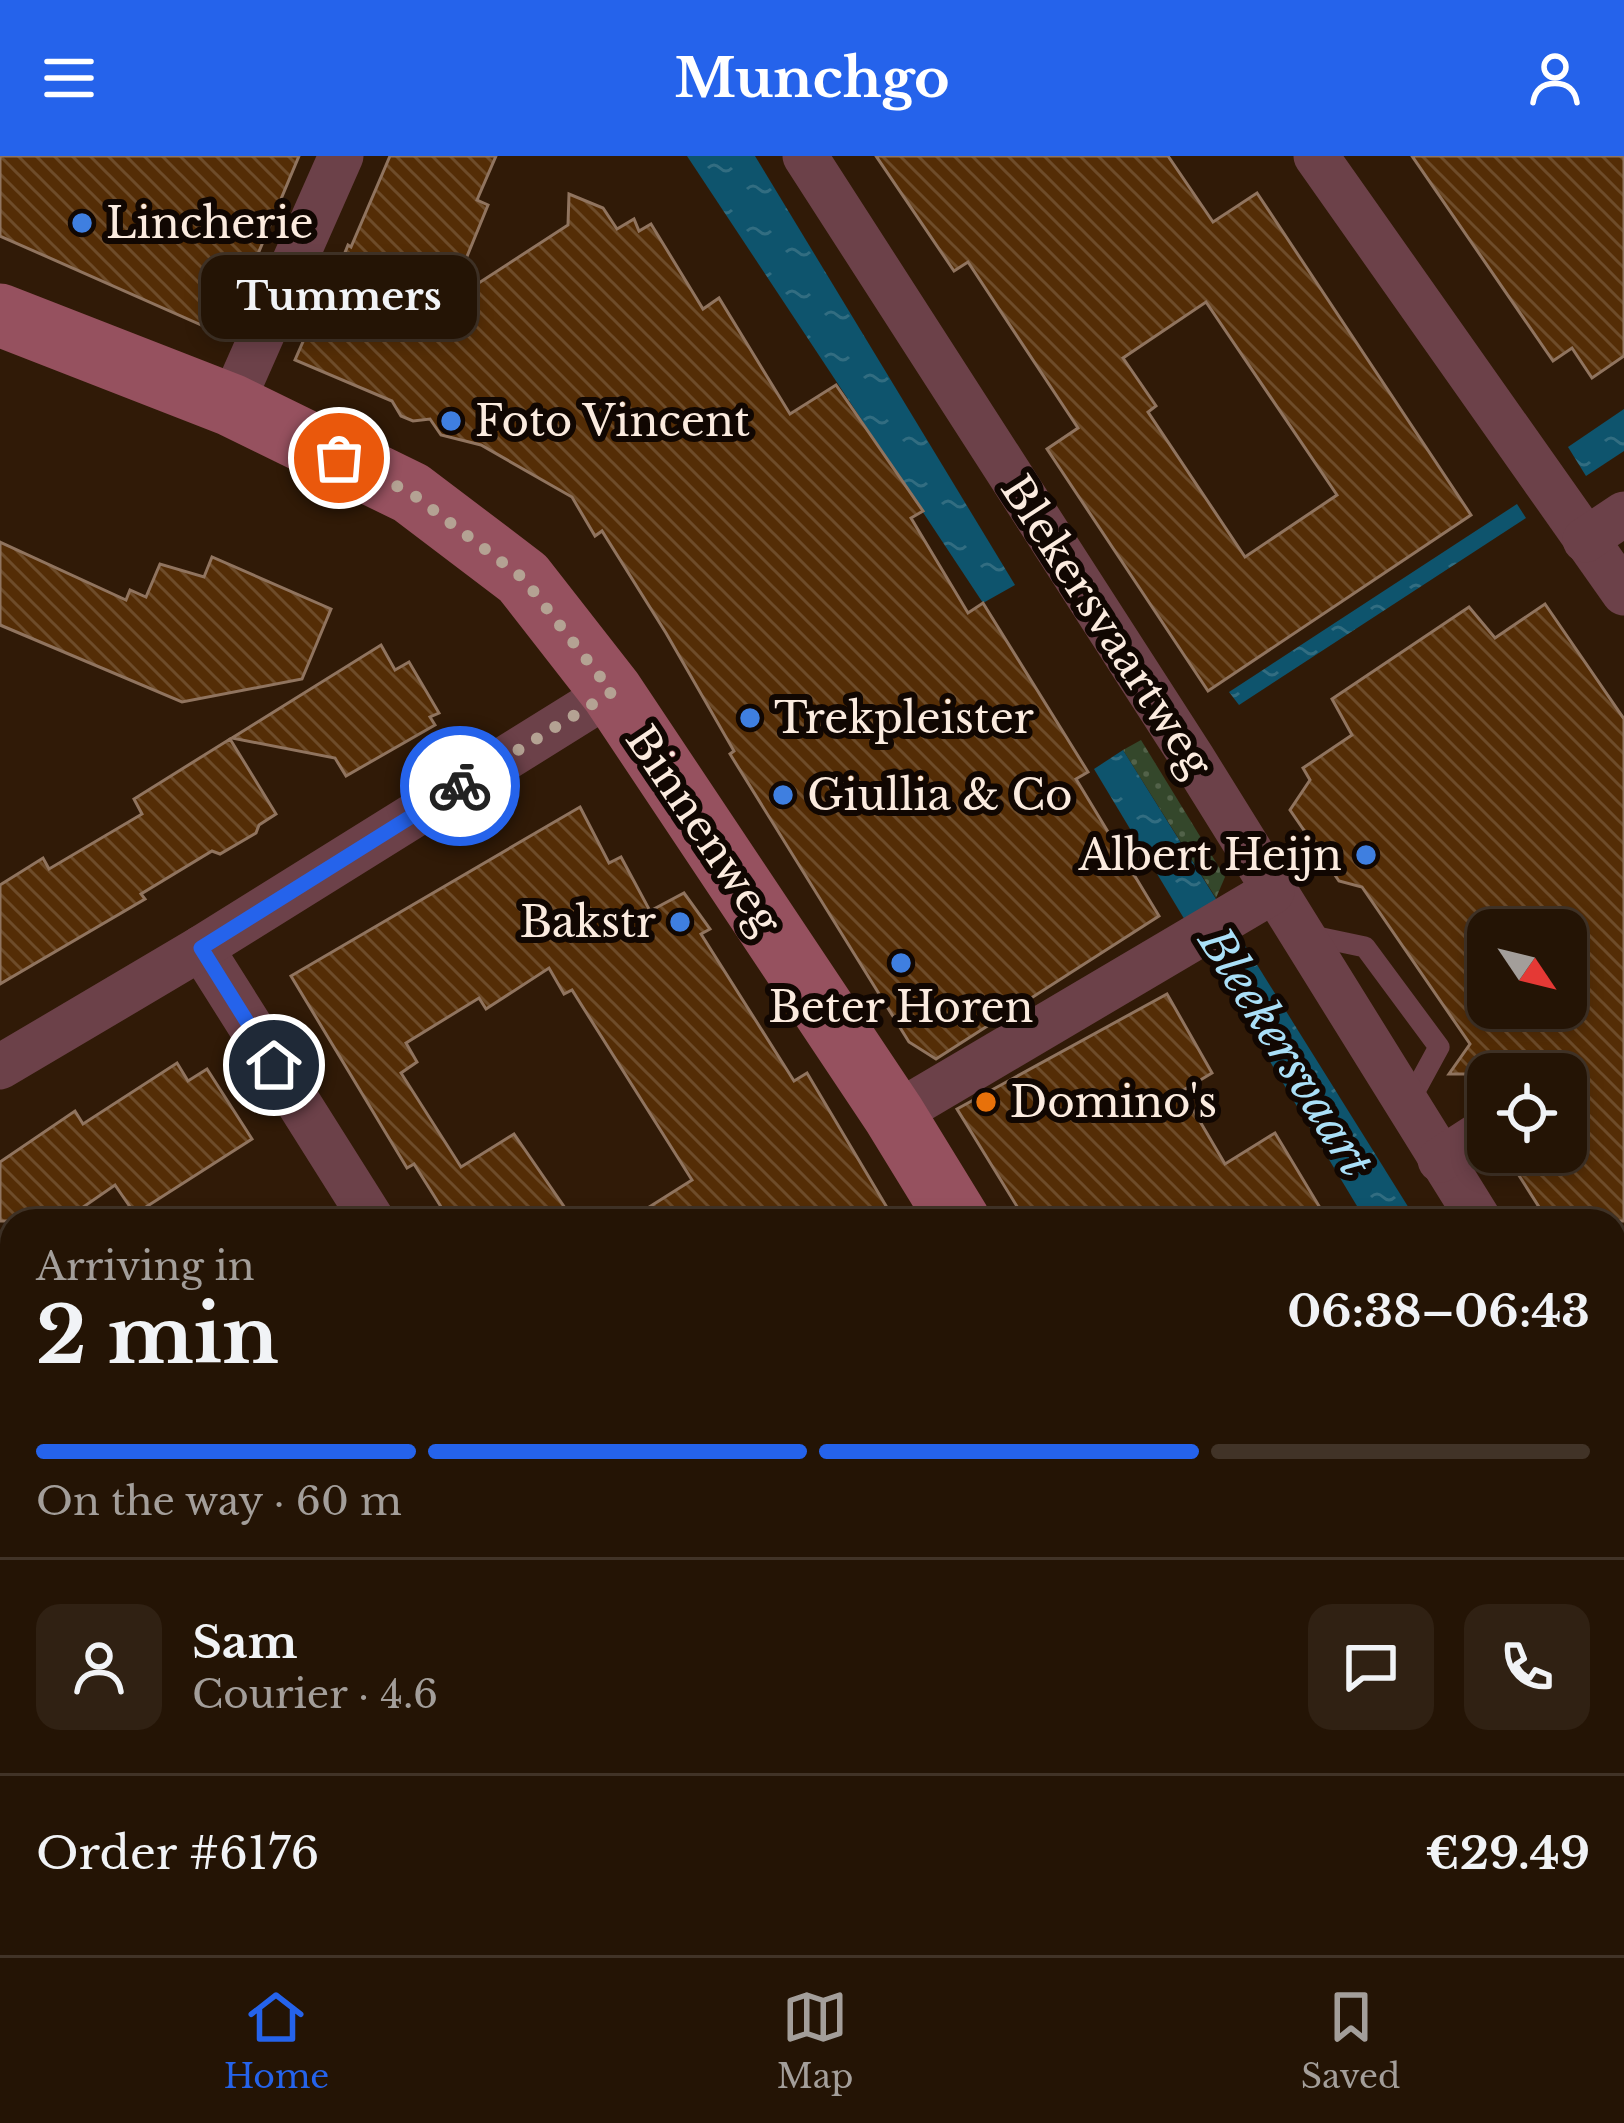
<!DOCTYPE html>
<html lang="en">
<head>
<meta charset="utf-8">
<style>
  body { margin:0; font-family:"Libre Baskerville",serif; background:#302113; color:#f1f3f6; height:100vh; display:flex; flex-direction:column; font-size:45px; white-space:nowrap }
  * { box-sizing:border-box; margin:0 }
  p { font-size:39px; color:#a39e9a }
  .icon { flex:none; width:66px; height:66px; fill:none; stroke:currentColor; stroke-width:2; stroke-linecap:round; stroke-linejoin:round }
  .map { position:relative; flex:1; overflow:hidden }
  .side { position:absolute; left:0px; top:1053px; width:1626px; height:747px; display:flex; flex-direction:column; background:#241405; border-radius:36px 36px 0 0; box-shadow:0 6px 18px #0003,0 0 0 3px #413327 }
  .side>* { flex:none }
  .needle { width:78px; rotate:125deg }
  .buttons { position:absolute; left:1467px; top:753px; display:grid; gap:24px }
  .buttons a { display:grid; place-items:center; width:120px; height:120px; border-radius:24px; background:#241405; box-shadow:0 6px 18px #0003,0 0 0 3px #413327; font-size:60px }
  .pin { position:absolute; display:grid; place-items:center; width:102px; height:102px; color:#fff; margin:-51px; border:6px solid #fff; border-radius:50%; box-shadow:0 3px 12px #0007 }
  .courier { position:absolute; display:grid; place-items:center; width:120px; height:120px; margin:-60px; border:9px solid #2563eb; border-radius:50%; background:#fff; color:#222; box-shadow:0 3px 15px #0007 }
  .bubble { position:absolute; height:84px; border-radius:24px; background:#241405; box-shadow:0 6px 18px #0003,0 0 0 3px #413327; font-size:39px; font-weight:700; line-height:84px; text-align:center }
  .head em { font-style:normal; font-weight:700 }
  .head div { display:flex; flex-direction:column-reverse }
  .head { display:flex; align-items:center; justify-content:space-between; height:204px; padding:0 36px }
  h1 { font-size:78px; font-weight:700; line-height:90px }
  .bar { display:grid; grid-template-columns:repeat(4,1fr); gap:18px 12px; align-content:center; height:144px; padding:0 36px }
  .bar i { height:15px; border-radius:9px; background:#413327 }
  .bar .active { background:#2563eb }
  .bar p { grid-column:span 4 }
  .line { display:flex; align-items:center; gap:30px; padding:0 36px; border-top:3px solid #413327 }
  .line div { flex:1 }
  .round { display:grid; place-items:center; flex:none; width:126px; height:126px; border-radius:24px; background:#302113 }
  header { display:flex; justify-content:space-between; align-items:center; height:156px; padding:0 36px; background:#2563eb; color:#fff; font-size:54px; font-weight:700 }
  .tabs { display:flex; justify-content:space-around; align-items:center; height:168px; border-top:3px solid #413327; background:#241405; font-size:33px; color:#a39e9a }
  .tabs a { display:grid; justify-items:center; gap:6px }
  .tabs .active { color:#2563eb }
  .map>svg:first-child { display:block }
  .grass { fill:url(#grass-dots) }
  .water { fill:url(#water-ripples) }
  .building { fill:url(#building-back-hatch); stroke:#90745f; stroke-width:3; fill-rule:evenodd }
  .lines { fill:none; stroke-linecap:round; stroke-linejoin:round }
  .lane { stroke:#6c4149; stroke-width:21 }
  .street { stroke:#6c4149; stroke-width:45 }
  .secondary { stroke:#96515f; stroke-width:63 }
  .done { stroke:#b4a293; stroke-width:12; stroke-dasharray:0 21.6 }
  .route { stroke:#2563eb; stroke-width:15 }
  .shop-dot { fill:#3f7fe0; stroke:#110702; stroke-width:4.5 }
  .food-dot { fill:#e8710a; stroke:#110702; stroke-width:4.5 }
  .labels { text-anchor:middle; stroke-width:12; stroke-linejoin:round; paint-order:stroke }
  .poi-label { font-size:42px; fill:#fbebdf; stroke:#110702; text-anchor:start }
  .street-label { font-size:42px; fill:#fbebdf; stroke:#110702 }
  .water-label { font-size:45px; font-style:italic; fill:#aadff7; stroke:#110702 }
</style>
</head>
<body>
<header><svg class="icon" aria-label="menu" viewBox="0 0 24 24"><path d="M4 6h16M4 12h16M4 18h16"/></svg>Munchgo<svg class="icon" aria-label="person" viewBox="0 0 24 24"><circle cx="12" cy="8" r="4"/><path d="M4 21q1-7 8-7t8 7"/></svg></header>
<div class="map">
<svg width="1624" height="1799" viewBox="0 0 1624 1799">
  <defs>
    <pattern id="grass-dots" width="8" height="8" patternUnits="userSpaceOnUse" patternTransform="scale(3)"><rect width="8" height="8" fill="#34472b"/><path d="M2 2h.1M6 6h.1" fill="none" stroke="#526249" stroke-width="1.8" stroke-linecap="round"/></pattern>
    <pattern id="water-ripples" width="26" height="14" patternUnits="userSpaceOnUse" patternTransform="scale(3)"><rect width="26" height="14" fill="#0e546d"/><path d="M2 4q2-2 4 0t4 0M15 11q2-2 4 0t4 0" fill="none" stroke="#326d81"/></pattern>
    <pattern id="building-back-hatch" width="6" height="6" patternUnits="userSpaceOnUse" patternTransform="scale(3)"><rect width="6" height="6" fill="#542d06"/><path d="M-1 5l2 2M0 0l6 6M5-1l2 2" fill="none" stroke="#6e4c2a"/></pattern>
  </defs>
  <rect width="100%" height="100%" fill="#301a07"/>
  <path class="grass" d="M1141,584L1225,721L1216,742L1123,594Z"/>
  <g class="water">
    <path d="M687,0H755L1015,429L983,447Z"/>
    <path d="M1624,253V295L1586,320L1568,291Z"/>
    <path d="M1517,348L1526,362L1239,549L1229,536Z"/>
    <path d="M1123,594L1417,1065H1366L1094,613Z"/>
  </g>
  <g class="building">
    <path d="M0,0H299L224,179L0,80Z"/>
    <path d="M390,0H496L477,44L488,49L448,147L568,69L569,38L603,52L617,73L634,63L639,75L651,68L703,153L719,142L790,258L836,229L923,355L911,362L968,457L983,447L1088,616L1076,623L1159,760L936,903L909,886L730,598L734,595L666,477L602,375L595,380L572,341L481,289L441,279L430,263L413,265L401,260L392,245L295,204L337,108L340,109L348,89L351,91Z"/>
    <path d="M876,0H1168L1213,66L1257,37L1471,359L1208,535L1047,293L1078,272L968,106L954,115ZM1206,146L1337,339L1245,401L1148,256L1156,250L1123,202Z"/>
    <path d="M1412,0H1624V200L1592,222L1572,192L1553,205Z"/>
    <path d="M0,386L126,444L130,434L146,441L160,408L204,421L212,401L331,453L302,523L182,546L0,469Z"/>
    <path d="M1545,448L1624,563V1065H1548L1504,996H1566V918H1449L1470,888L1362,731L1339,725L1290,654L1310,624L1303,612L1352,579L1332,543L1469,451L1495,482ZM1488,774H1566V852H1488Z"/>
    <path d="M381,489L395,514L409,506L439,557L430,561L435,569L346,620L335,602L232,582Z"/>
    <path d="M230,583L276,658L259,669L256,677L220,698L212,695L141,738L145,743L0,828V729L43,702L49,713L142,658L134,643Z"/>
    <path d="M580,651L609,707L621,701L650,755L684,737L710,773L701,778L794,925L807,917L895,1065H627L692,1024L572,834L564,838L549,812L486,853L479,842L406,887L417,906L401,917L461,1011L514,978L574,1065H450L414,1008L407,1012L291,820Z"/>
    <path d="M1167,838L1212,917L1182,935L1225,1008L1275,977L1328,1065H1026L957,953Z"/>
    <path d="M177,907L188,925L207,913L252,983L135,1058L115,1029L63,1065H0V1006L75,955L83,968Z"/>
  </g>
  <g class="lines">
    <g class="lane">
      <path d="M1308,779L1365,791L1439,891L1409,946"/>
      <path d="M947,1788L953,1799"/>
    </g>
    <g class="street">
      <path d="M805,0L1193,603L1480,1065"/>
      <path d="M1316,0L1624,437"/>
      <path d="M231,249L341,0"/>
      <path d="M1585,384L1624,358"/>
      <path d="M201,792L373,1065"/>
      <path d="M0,911L201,792L612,536"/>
      <path d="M894,959L1272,736"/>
      <path d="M1440,1004L1488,973"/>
      <path d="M1614,1271L1624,1286"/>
      <path d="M1614,1330L1624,1317"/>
      <path d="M0,1590L12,1604"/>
      <path d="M170,1788L180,1799"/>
      <path d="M563,1799L577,1788"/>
    </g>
    <g class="secondary">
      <path d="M0,159L231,249L411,337L523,422L612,536L894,959L959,1065"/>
      <path d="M1436,1788L1444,1799"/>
    </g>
  </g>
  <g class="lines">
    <path class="done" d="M339,302L411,337L523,422L612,536L460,630"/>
    <path class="route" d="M274,909L201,792L460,630"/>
  </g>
  <g class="shop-dot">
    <circle cx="82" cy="67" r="12"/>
    <circle cx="451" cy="265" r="12"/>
    <circle cx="750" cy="562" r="12"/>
    <circle cx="783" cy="639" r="12"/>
    <circle cx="1366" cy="699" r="12"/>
    <circle cx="680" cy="766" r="12"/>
    <circle cx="901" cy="807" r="12"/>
  </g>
  <circle class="food-dot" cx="986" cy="946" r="12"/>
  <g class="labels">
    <g class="poi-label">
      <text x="106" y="82">Lincherie</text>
      <text x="475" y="280">Foto Vincent</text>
      <text x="774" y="577">Trekpleister</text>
      <text x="807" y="654">Giullia &amp; Co</text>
      <text x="1342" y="714" text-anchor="end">Albert Heijn</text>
      <text x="656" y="781" text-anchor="end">Bakstr</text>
      <text x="901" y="866" text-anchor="middle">Beter Horen</text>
      <text x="1010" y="961">Domino's</text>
    </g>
    <g class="street-label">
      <text transform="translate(1107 470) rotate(57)" y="15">Blekersvaartweg</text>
      <text transform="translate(704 674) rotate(56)" y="15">Binnenweg</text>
    </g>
    <g class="water-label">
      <text transform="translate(1286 896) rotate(58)" y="16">Bleekersvaart</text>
    </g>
  </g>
</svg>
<div class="buttons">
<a><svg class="needle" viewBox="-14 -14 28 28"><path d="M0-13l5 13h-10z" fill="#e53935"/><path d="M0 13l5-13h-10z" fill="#a39e9a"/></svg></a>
<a><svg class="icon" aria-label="locate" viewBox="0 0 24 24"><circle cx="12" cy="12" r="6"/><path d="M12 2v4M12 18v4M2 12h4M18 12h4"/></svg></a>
</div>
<div class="pin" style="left:339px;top:302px;background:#ea580c"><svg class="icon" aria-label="bag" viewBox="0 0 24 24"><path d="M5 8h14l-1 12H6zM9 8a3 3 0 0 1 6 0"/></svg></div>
<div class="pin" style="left:274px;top:909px;background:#1f2937"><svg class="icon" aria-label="home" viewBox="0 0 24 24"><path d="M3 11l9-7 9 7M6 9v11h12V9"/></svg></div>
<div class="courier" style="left:460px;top:630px"><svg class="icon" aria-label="bike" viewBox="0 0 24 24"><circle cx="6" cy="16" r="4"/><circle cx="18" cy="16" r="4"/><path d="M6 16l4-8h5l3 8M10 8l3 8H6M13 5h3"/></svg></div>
<div class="bubble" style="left:201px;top:99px;width:276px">Tummers</div>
<section class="side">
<div class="head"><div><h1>2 min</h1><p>Arriving in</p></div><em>06:38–06:43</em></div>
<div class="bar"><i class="active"></i><i class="active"></i><i class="active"></i><i></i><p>On the way · 60 m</p></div>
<div class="line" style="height:216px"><a class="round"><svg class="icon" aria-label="person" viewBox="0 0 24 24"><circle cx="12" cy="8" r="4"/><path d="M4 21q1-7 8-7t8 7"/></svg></a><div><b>Sam</b><p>Courier · 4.6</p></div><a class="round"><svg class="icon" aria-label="chat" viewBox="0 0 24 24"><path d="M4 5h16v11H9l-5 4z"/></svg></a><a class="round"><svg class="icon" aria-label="phone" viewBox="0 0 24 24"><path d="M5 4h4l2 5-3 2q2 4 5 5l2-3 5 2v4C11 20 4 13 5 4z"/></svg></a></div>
<div class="line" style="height:156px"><div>Order #6176</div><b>€29.49</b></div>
</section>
</div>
<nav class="tabs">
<a class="active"><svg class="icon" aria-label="home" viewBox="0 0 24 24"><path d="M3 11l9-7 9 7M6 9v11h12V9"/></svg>Home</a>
<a><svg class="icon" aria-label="map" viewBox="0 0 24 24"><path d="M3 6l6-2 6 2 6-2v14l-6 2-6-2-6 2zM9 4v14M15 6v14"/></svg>Map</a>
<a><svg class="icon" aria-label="saved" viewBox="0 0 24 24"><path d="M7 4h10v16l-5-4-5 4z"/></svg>Saved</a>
</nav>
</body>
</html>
